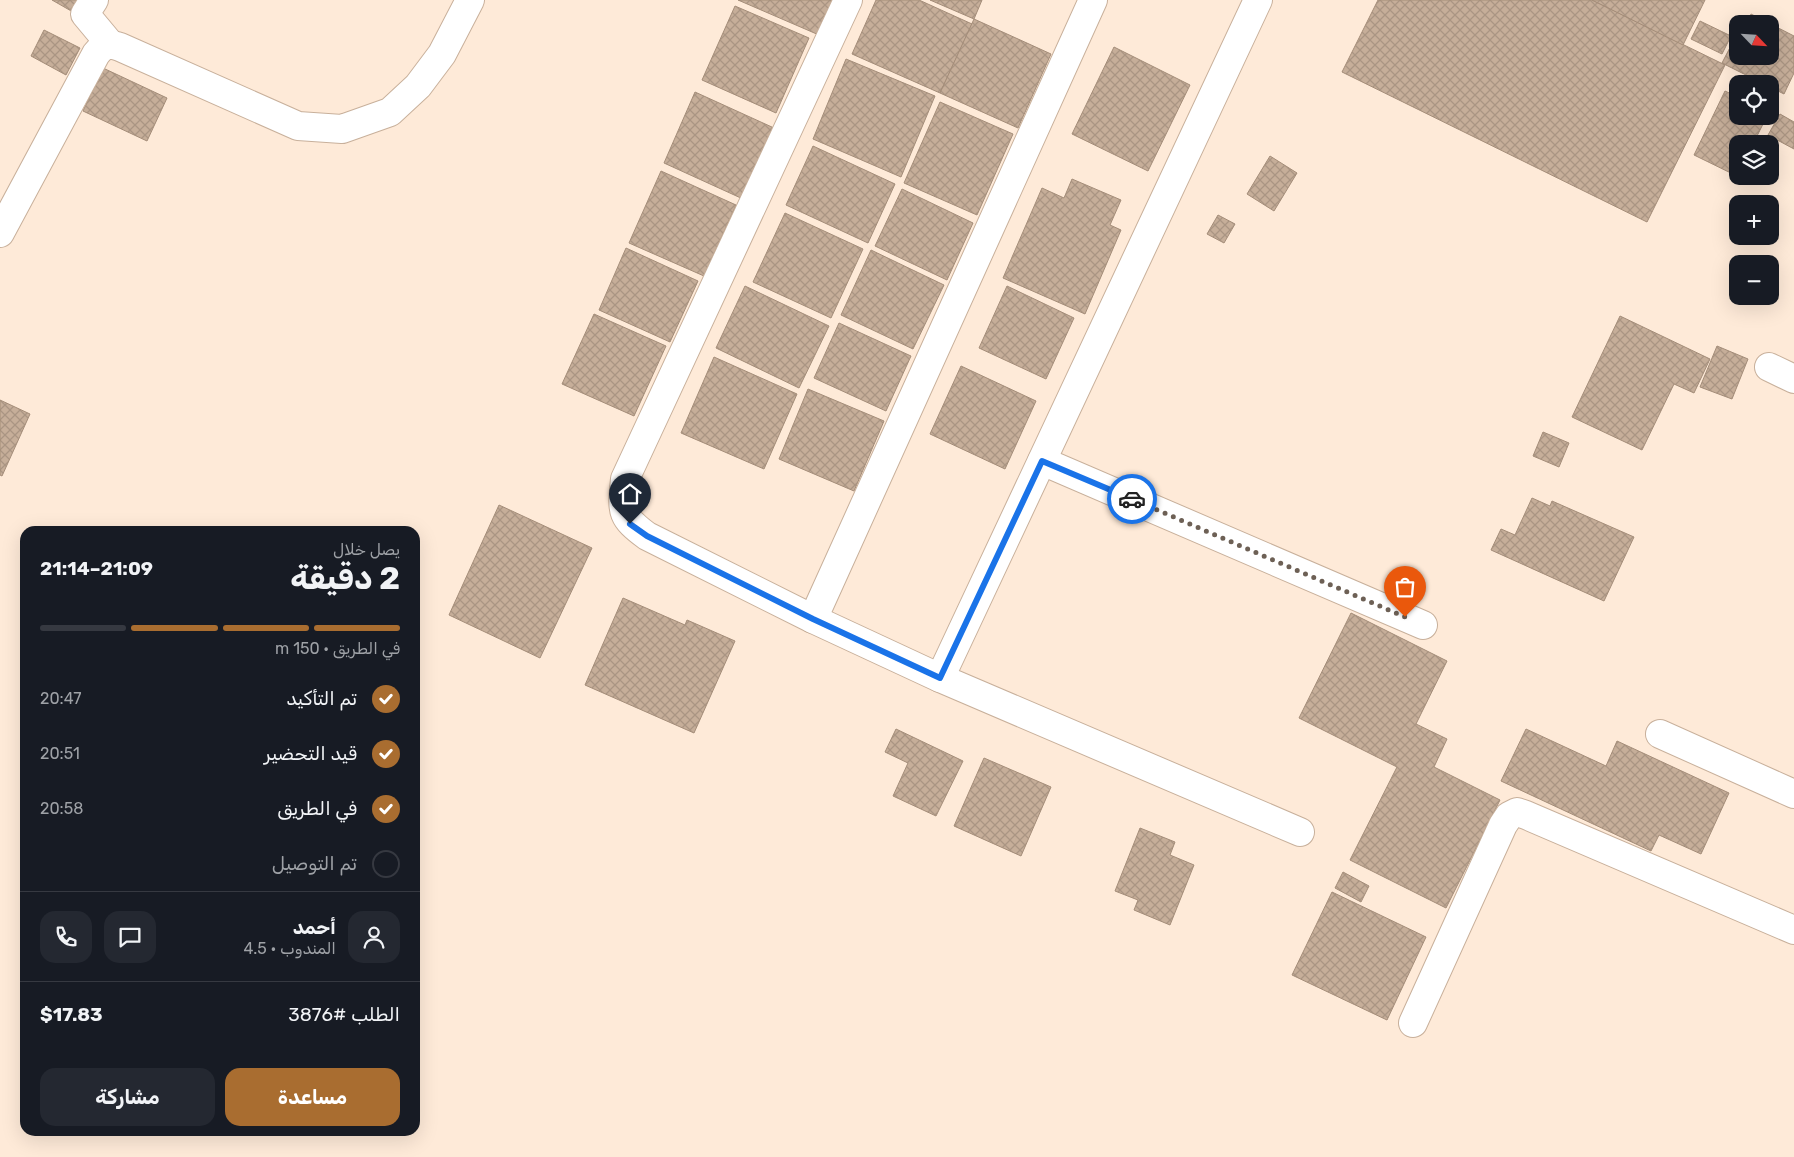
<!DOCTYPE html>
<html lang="ar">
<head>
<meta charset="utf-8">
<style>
  body { margin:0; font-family:Rubik,Vazirmatn,sans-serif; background:#242831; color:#f1f3f6; direction:rtl; height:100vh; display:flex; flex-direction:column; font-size:19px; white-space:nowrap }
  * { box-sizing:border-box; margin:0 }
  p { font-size:16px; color:#9ea1a6 }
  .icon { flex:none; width:28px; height:28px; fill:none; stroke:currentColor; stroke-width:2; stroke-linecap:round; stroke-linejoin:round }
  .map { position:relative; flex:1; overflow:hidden; direction:ltr }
  .details { position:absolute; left:20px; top:526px; width:400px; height:610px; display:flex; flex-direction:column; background:#171b24; border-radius:15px; box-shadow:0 5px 20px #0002; direction:rtl }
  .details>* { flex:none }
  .needle { width:32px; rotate:115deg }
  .fabs { position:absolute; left:1729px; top:15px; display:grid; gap:10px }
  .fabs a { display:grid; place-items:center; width:50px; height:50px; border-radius:10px; background:#171b24; box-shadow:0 5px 20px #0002; font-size:25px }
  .pin { position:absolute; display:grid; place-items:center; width:42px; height:42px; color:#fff; margin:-51px -21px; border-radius:50% 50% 50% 0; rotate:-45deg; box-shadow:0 0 5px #0007 }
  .pin .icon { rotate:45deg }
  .courier { position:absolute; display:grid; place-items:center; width:50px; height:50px; margin:-25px; border:4px solid #1a73e8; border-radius:50%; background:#fff; color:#222; box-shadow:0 1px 6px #0007 }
  .head em { font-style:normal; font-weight:700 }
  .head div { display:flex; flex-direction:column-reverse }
  .head { display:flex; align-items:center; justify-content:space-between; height:85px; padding:0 20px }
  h1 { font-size:32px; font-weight:700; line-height:38px }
  .bar { display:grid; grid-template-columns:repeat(4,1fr); gap:8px 5px; align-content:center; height:60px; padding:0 20px }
  .bar i { height:6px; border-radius:4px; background:#363941 }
  .bar .current { background:#a96d30 }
  .bar p { grid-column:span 4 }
  .line { display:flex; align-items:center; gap:12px; padding:0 20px; border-top:1px solid #363941 }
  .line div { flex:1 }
  .round { display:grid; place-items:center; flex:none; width:52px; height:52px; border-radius:15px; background:#242831 }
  ol { padding:0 20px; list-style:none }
  li { display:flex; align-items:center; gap:15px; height:55px }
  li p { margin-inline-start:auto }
  li .icon { padding:5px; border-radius:50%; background:#a96d30; color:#fff; stroke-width:4 }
  li:last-child { color:#9ea1a6 }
  li i { width:28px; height:28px; border:2px solid #363941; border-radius:50% }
  .primary-button { display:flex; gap:10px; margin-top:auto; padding:10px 20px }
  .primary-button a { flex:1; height:58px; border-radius:15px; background:#a96d30; color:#fff; font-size:20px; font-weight:700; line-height:58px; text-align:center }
  .primary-button a+a { background:#242831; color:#f1f3f6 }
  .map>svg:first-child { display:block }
  .building { fill:url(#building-cross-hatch); stroke:#a48d79 }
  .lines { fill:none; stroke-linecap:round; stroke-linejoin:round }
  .street-casing { stroke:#c8b09b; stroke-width:30 }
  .street { stroke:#fff; stroke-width:28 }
  .done { stroke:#6d6055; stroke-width:5; stroke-dasharray:0 9 }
  .route { stroke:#1a73e8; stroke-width:6 }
</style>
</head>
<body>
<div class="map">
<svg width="1794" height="1157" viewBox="0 0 1794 1157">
  <defs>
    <pattern id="building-cross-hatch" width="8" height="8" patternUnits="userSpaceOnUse" patternTransform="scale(1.25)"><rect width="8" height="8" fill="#c6ae99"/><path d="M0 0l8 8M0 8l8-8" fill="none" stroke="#aa9583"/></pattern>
  </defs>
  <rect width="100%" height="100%" fill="#feead8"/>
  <g class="building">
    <path d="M52,0H80L73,12Z"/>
    <path d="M738,0H835L819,35Z"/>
    <path d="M876,0H919L972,24L940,93L852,54Z"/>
    <path d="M930,0H982L974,19Z"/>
    <path d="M1378,0H1592L1725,65L1647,222L1342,72Z"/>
    <path d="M1592,0H1705L1683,45Z"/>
    <path d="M735,6L809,38L776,113L702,80Z"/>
    <path d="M1751,14L1794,36V73L1784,94L1770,87V84H1764L1722,63L1738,32V56H1770V24H1747Z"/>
    <path d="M974,19L1051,54L1018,128L940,93Z"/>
    <path d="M1700,21L1731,36L1722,54L1691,39Z"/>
    <path d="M44,30L80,48L66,75L31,56Z"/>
    <path d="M1114,47L1190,85L1148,171L1072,134Z"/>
    <path d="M846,59L935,96L901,177L813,139Z"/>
    <path d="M103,68L167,98L147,141L83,111Z"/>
    <path d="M1725,91L1738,97V116H1767L1753,144H1738L1737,176L1694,155Z"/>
    <path d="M695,92L774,128L743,199L664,163Z"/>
    <path d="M940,102L1013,134L977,215L904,183Z"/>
    <path d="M1780,114L1794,122V149L1768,135Z"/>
    <path d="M813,146L895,184L868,243L786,205Z"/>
    <path d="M1270,156L1297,173L1274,211L1247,194Z"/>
    <path d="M661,171L736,205L704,276L629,243Z"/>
    <path d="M1072,179L1121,200L1110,225L1121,230L1085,314L1003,278L1042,188L1064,198Z"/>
    <path d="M902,189L973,223L947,280L875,246Z"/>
    <path d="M785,213L863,249L831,318L753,282Z"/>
    <path d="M1218,215L1235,224L1224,243L1207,234Z"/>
    <path d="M626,248L698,281L670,342L599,310Z"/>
    <path d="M871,250L944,285L913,349L841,315Z"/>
    <path d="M745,286L829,326L799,388L716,348Z"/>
    <path d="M1007,286L1074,318L1046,379L979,348Z"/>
    <path d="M594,314L666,346L634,416L562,384Z"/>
    <path d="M1620,316L1710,359L1694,393L1674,384L1642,450L1572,417Z"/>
    <path d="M839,323L911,356L886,411L814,378Z"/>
    <path d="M1717,346L1748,359L1732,399L1700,387Z"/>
    <path d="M714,357L797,394L764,469L681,433Z"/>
    <path d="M961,366L1036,401L1005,469L930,434Z"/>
    <path d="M808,389L884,421L854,491L779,459Z"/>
    <path d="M0,400L30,414L2,476L0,475Z"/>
    <path d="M1543,432L1569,443L1559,467L1533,456Z"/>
    <path d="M1532,498L1550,506L1552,501L1634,537L1604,601L1491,550L1501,529L1515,535Z"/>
    <path d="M499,505L592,548L540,658L449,615Z"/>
    <path d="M623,598L685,625L687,620L735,641L694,733L585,685Z"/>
    <path d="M1351,613L1447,661L1416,724L1447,739L1434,767L1500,800L1446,908L1350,860L1397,767L1299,718Z"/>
    <path d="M896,729L963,761L936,816L893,796L908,763L885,752Z"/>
    <path d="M1526,729L1606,766L1617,741L1729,793L1701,854L1659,835L1651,851L1501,781Z"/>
    <path d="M984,758L1051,787L1021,856L954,826Z"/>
    <path d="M1140,828L1175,842L1170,855L1194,865L1170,925L1134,910L1138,900L1115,891Z"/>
    <path d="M1343,872L1369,886L1361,902L1335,888Z"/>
    <path d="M1332,892L1426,937L1387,1020L1292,975Z"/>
  </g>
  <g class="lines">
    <defs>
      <g id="street">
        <path d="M94,0L85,14L110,44"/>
        <path d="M848,0L625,479C622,512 620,516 647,536L813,619L940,678L1258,0"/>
        <path d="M0,233L96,54C104,44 108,43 120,47L298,126L342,129L390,112L418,86L442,54L470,0"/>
        <path d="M1769,367L1794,379"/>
        <path d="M1042,461L1423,625"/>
        <path d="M813,619L1093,0"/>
        <path d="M940,678L1300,832"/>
        <path d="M1660,734L1794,794"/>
        <path d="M1413,1023L1503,825L1509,816L1517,812L1526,815L1794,930"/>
      </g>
    </defs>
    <use href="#street" class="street-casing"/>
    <use href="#street" class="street"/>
  </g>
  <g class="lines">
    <path class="done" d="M1132,499L1405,617"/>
    <path class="route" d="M630,524L647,536L813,619L940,678L1042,461L1132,499"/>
  </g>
</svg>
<div class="fabs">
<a><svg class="needle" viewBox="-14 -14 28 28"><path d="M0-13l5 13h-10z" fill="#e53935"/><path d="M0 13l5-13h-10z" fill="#9ea1a6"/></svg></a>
<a><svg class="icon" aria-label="locate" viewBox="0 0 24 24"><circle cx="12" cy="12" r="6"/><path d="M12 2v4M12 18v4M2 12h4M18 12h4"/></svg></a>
<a><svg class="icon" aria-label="layers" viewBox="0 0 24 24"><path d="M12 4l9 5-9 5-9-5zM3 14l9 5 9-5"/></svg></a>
<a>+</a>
<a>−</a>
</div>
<div class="pin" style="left:1405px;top:617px;background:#ea580c"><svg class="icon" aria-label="bag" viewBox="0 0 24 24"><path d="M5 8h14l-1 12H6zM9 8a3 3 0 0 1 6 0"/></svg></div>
<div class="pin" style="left:630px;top:524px;background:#1f2937"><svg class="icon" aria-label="home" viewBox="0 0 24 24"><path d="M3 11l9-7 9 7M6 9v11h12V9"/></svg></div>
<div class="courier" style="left:1132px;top:499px"><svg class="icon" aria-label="car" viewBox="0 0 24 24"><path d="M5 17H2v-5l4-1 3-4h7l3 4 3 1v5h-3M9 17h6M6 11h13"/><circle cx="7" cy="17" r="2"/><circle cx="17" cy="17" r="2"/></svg></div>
<section class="details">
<div class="head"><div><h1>2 دقيقة</h1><p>يصل خلال</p></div><em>21:09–21:14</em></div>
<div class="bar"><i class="current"></i><i class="current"></i><i class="current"></i><i></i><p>في الطريق · 150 m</p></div>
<ol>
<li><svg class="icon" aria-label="check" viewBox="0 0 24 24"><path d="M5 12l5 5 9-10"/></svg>تم التأكيد<p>20:47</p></li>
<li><svg class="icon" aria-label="check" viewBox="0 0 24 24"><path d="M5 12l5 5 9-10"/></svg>قيد التحضير<p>20:51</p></li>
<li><svg class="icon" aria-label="check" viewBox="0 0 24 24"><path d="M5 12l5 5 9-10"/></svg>في الطريق<p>20:58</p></li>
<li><i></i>تم التوصيل</li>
</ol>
<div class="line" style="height:90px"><a class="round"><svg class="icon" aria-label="person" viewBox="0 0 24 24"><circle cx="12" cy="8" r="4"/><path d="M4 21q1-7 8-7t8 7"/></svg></a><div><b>أحمد</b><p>المندوب · 4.5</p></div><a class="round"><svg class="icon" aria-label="chat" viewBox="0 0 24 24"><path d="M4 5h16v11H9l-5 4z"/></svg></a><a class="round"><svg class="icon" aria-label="phone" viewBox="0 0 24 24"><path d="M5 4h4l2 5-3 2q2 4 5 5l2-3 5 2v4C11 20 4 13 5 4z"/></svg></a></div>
<div class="line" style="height:65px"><div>الطلب #3876</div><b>$17.83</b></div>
<div class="primary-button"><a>مساعدة</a><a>مشاركة</a></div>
</section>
</div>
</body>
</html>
